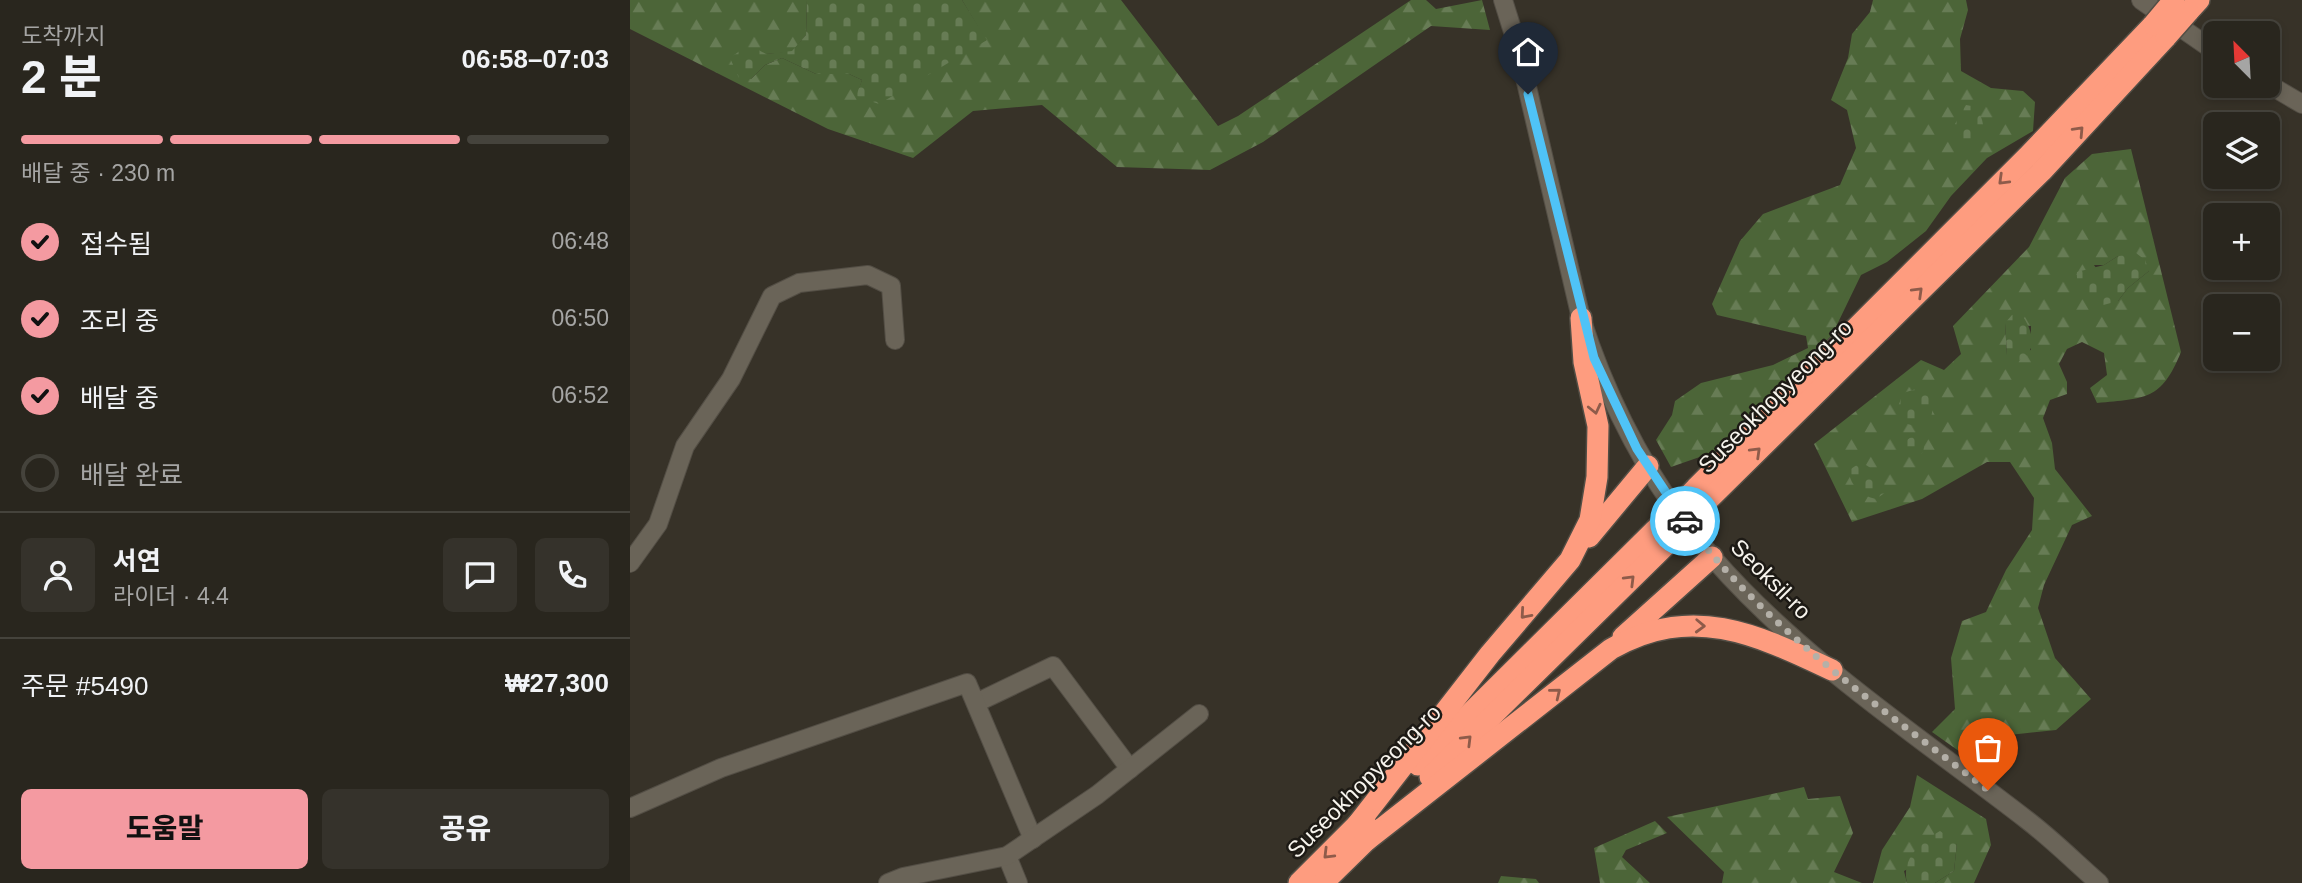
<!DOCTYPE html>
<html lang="ko">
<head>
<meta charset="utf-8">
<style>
  body { margin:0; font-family:Helvetica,"Noto Sans KR",sans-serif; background:#35322b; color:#f1f3f6; height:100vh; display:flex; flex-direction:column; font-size:26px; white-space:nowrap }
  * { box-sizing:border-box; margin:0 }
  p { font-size:23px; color:#a5a5a4 }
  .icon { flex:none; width:38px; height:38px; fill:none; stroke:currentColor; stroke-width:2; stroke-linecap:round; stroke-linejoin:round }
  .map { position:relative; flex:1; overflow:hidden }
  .side { display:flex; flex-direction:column; background:#29261e; width:630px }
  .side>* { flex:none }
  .needle { width:46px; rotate:336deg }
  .buttons { position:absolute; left:1573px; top:21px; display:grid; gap:14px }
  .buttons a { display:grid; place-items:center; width:77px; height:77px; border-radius:10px; background:#29261e; box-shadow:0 4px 10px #0003,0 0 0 2px #45433c; font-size:35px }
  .pin { position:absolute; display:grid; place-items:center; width:60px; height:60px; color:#fff; margin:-72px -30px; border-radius:50% 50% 50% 0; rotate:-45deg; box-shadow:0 0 7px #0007 }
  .pin .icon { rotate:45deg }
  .courier { position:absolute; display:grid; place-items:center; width:70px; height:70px; margin:-35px; border:5px solid #4fc3f7; border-radius:50%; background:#fff; color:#222; box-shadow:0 2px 9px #0007 }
  .headline em { font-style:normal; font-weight:800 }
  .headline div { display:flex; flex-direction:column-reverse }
  .headline { display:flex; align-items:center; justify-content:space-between; height:119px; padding:0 21px }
  h1 { font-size:46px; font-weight:800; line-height:52px }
  .bar { display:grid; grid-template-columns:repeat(4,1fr); gap:10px 7px; align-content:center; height:84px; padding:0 21px }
  .bar i { height:9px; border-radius:5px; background:#45433c }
  .bar .selected { background:#f49aa1 }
  .bar p { grid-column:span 4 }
  .line { display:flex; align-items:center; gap:18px; padding:0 21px; border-top:2px solid #45433c }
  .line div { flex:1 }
  .round { display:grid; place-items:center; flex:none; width:74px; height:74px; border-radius:10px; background:#35322b }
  ol { padding:0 21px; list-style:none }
  li { display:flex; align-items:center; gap:21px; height:77px }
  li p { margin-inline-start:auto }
  li .icon { padding:7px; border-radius:50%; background:#f49aa1; color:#111; stroke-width:4 }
  li:last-child { color:#a5a5a4 }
  li i { width:38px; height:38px; border:4px solid #45433c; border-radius:50% }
  .primary-button { display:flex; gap:14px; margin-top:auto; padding:14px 21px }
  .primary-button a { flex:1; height:80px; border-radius:10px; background:#f49aa1; color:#111; font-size:28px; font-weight:800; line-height:80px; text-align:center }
  .primary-button a+a { background:#35322b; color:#f1f3f6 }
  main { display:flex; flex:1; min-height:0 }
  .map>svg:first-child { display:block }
  .forest { fill:url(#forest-firs); fill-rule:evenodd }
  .cemetery { fill:url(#cemetery-stones) }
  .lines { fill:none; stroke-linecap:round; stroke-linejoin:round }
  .minor-casing { stroke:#534e45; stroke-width:20 }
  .highway-casing { stroke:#534e45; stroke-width:24 }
  .minor { stroke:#6a6458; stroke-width:18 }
  .highway { stroke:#fe9c7f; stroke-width:21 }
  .highway-bridge-casing { stroke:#534e45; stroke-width:24; stroke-linecap:butt }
  .highway-bridge { stroke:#fe9c7f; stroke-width:21 }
  .oneway { stroke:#8e5b4a }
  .done { stroke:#b4b0a8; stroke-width:7; stroke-dasharray:0 12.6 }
  .route { stroke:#4fc3f7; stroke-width:9 }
  .labels { text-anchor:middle; stroke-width:5; stroke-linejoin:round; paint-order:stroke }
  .street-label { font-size:23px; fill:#f7f4ed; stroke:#1d1a15 }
</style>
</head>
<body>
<main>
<section class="side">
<div class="headline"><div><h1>2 분</h1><p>도착까지</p></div><em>06:58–07:03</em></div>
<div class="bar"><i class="selected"></i><i class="selected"></i><i class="selected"></i><i></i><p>배달 중 · 230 m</p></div>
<ol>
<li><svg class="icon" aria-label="check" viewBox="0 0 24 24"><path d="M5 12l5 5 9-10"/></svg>접수됨<p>06:48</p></li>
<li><svg class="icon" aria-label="check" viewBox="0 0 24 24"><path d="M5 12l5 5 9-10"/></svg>조리 중<p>06:50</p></li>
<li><svg class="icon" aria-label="check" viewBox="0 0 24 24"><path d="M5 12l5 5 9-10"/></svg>배달 중<p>06:52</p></li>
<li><i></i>배달 완료</li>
</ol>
<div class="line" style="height:126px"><a class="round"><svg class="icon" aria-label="person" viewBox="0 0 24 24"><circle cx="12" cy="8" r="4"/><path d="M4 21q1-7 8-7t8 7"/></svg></a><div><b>서연</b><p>라이더 · 4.4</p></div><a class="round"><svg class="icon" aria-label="chat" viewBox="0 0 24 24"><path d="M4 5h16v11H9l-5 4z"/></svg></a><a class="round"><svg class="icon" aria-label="phone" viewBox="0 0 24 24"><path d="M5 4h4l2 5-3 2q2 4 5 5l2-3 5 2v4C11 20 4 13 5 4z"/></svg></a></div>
<div class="line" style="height:91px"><div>주문 #5490</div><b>₩27,300</b></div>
<div class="primary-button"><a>도움말</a><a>공유</a></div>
</section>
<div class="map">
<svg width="1672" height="883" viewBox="0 0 1672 883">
  <defs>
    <pattern id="forest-firs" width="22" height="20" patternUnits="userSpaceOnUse" patternTransform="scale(1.75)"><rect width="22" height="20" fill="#4c6538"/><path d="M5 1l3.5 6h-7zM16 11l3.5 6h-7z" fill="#677c55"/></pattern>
    <pattern id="cemetery-stones" width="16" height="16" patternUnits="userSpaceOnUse" patternTransform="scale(1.75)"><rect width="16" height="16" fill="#4c6538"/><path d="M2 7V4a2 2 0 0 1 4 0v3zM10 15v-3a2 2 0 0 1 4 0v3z" fill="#677c55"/></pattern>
  </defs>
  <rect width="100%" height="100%" fill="#373228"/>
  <g class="forest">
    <path d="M0,0H177L176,35L162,52L136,54L121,79L135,65L152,58L186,74H219L232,80L227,96L331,54L356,40L332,0H491L588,126L608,116L781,0H796L806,9L852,0L860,30L801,26L633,142L580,170L487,167L412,105L343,111L283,158L198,129L0,29Z"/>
    <path d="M1243,0H1336L1338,10L1330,39L1331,71L1361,88L1393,91L1405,102L1403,131L1357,158L1321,196L1296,231L1257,262L1231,275L1202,335L1117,422L1084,452L1041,467L1026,440L1042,415L1045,401L1071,383L1143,365L1178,348L1176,336L1087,315L1082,304L1110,241L1133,214L1210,185L1226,148L1217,110L1201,100L1218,58L1222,34L1240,12Z"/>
    <path d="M1501,149L1551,352C1531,401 1516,398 1467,403L1460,388L1477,375L1474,353L1452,342L1437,349L1429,364L1437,382V394L1420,400L1413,418L1422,443L1425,469L1462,516L1442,525L1414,585L1408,608L1425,658L1461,699L1426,730L1361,737L1333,754L1302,732L1325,709L1321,658L1332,621L1356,612L1376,570L1402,530L1404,498L1380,462H1357L1292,499L1222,522L1184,444L1291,360L1314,370L1331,354L1323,326L1399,247L1435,178L1462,154ZM1488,256L1519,271L1498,288L1488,301L1464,265H1474ZM1375,323L1401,326V350L1377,355Z"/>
    <path d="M1287,775L1356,819L1361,845L1344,883H1305L1324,871L1327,843L1274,871L1277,883H1243L1252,850L1280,807Z"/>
    <path d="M1174,787L1178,799L1210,796L1223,833L1204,872L1232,883H1092L1094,872L1037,817Z"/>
    <path d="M1025,821L1037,833L996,850L992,857L1020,883H970L964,848Z"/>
    <path d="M871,876L906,879L909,883H868Z"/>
  </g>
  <g class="cemetery">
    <path d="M177,0H332L357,40L249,104L226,96L232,80L219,74H186L152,58L135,65L121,79L109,78L100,58L111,50L125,48L136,54L162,51L176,35Z"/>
    <path d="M1336,105L1347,107C1354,123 1357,132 1346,146L1334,142L1325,124Z"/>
    <path d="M1506,253L1515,260L1519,271L1498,288L1488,301L1466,307C1452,297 1446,290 1447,272L1474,265L1488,256Z"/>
    <path d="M1391,314C1403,329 1410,355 1385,362L1377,355L1375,323L1382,315Z"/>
    <path d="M1286,389L1298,396L1303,407L1301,418L1285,426L1270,422L1268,407L1273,393Z"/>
    <circle cx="1284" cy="447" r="10"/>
    <path d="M1231,462C1243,469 1254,476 1256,492L1246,499C1230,496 1222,487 1218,471Z"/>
    <path d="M1310,831L1327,843L1324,871L1305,883H1277C1271,859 1290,842 1310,831Z"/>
  </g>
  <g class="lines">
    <defs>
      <g id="minor">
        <path d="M873,0L888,48L951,318C979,405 1023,488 1083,558C1173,661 1290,737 1397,820C1422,839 1445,862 1469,883"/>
        <path d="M1511,0L1586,52"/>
        <path d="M1638,84L1672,104"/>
        <path d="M0,563L28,524L55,446L101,379L142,296L169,283L238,275L261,286L265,340"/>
        <path d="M348,702L423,666L500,769"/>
        <path d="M0,808L91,768L337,683L403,839"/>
        <path d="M377,856L388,883"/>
        <path d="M258,883L273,877L377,856L467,795L569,714"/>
      </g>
      <g id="highway">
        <path d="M1558,12L1569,0"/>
        <path d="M1066,488L1397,157L1523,25"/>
        <path d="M1078,500L1412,171L1536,37"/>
        <path d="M959,537L1018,466"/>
        <path d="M993,637L1082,557"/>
        <path d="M788,765L1025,530"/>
        <path d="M800,777L1038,543"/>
        <path d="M727,825L860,654L940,560L960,520L967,477L968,426L954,362L951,318"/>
        <path d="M737,840L981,649C1061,603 1126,634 1202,670"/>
        <path d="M669,883L735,817"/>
        <path d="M693,883L747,830"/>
      </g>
    </defs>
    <use href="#minor" class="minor-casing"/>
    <use href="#highway" class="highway-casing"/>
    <use href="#minor" class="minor"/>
    <use href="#highway" class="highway"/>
    <defs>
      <g id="highway-bridge">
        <path d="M1523,25L1544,0"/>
        <path d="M1536,37L1558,12"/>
        <path d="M1025,530L1066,488"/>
        <path d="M1038,543L1078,500"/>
      </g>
    </defs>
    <use href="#highway-bridge" class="highway-bridge-casing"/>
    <use href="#highway-bridge" class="highway-bridge"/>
  </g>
  <defs><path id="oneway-chevron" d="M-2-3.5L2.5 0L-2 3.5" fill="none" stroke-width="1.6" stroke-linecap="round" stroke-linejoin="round" transform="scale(1.75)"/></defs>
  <g class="oneway">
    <use href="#oneway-chevron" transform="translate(1449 131) rotate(-47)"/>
    <use href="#oneway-chevron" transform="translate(1373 180) rotate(136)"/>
    <use href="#oneway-chevron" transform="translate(1288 292) rotate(-44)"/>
    <use href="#oneway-chevron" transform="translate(965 409) rotate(77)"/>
    <use href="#oneway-chevron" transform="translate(1126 452) rotate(-44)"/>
    <use href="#oneway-chevron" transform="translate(1000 580) rotate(-45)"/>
    <use href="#oneway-chevron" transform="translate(895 614) rotate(131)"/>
    <use href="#oneway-chevron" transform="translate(1070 626) rotate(2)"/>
    <use href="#oneway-chevron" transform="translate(926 693) rotate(-39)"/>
    <use href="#oneway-chevron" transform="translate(837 740) rotate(-45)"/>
    <use href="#oneway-chevron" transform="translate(698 854) rotate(135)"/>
  </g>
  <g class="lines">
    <path class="done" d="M1055,521C1137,630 1251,708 1358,790"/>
    <path class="route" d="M898,94L964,358L1007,449L1055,521"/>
  </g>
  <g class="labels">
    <g class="street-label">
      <text transform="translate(1145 396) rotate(-45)" y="8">Suseokhopyeong-ro</text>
      <text transform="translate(1141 579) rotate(45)" y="8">Seoksil-ro</text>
      <text transform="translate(734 781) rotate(-45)" y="8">Suseokhopyeong-ro</text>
    </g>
  </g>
</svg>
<div class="buttons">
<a><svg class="needle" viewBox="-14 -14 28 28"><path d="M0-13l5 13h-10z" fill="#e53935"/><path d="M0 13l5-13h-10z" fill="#a5a5a4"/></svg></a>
<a><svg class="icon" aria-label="layers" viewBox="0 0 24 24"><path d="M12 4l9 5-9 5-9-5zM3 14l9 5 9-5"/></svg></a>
<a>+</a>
<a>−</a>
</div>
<div class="pin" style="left:1358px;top:790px;background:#ea580c"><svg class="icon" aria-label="bag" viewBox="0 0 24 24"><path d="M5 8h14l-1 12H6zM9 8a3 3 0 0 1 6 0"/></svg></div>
<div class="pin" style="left:898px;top:94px;background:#1f2937"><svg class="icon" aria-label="home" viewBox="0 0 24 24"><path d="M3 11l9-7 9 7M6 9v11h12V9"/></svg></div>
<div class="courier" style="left:1055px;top:521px"><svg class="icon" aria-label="car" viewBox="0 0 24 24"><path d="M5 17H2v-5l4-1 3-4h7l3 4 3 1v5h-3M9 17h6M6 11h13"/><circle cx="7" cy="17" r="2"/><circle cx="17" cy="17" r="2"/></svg></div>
</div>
</main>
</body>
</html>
